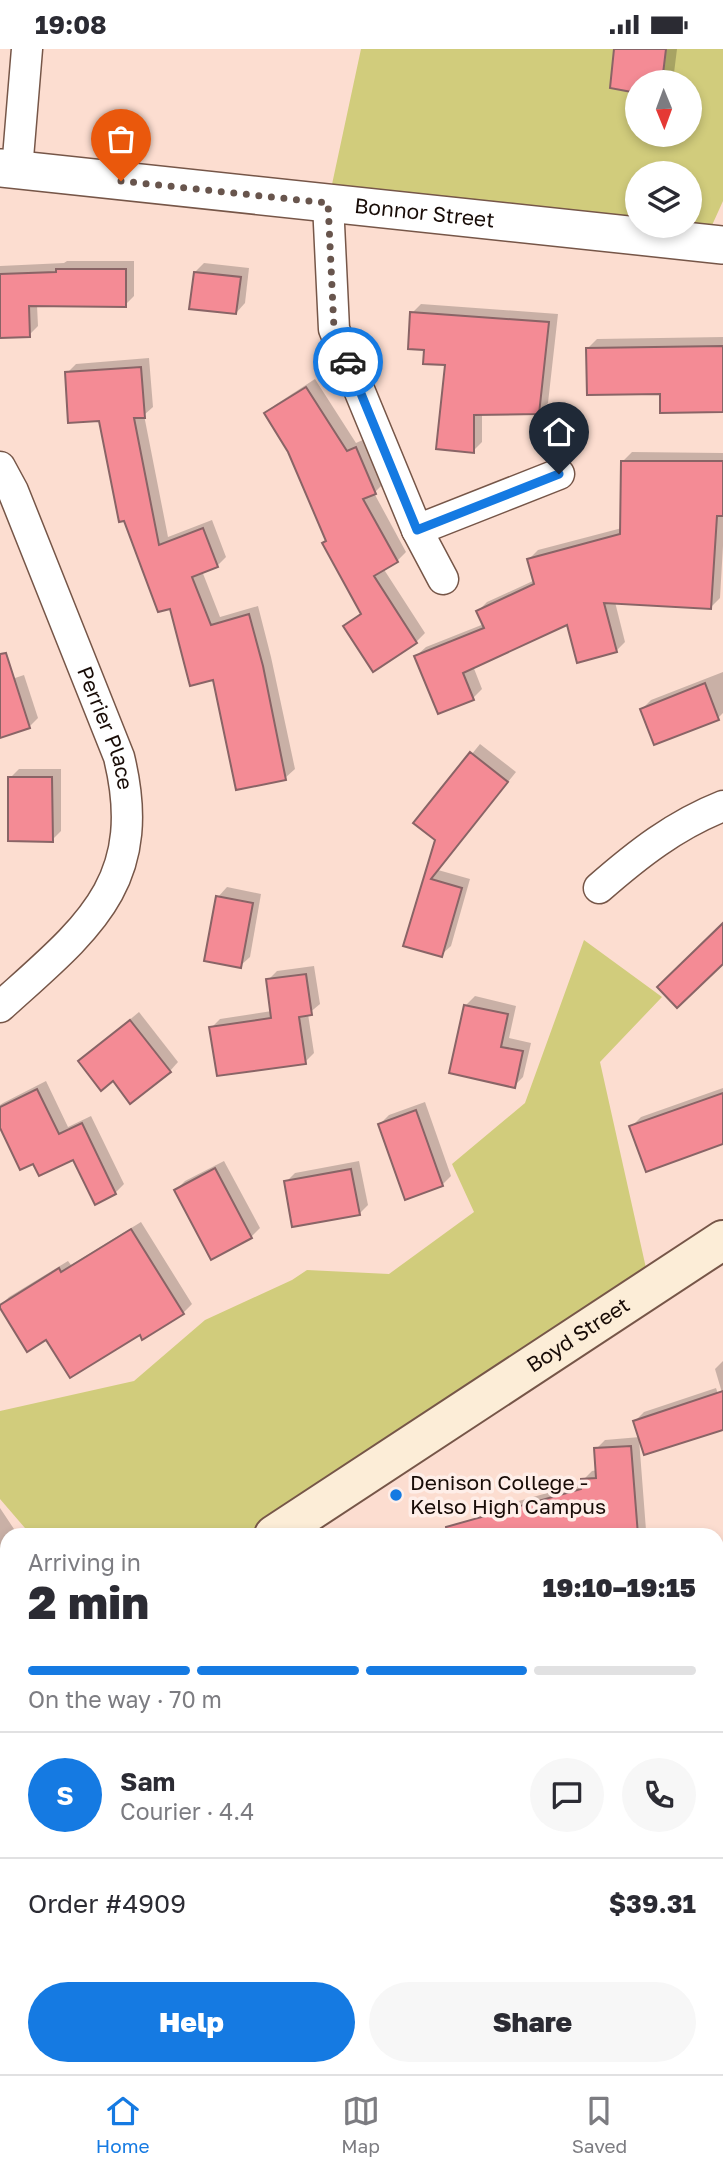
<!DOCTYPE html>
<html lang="en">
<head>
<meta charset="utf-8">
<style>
  body { margin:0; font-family:"Golos Text",sans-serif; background:#f7f7f7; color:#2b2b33; height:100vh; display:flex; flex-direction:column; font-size:26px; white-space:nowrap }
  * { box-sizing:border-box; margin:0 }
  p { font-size:23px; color:#7c7c81 }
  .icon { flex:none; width:38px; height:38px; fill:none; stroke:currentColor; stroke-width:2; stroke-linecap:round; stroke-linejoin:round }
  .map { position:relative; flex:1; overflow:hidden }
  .sheet { position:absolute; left:0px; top:1479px; width:724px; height:548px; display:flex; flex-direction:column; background:#fff; border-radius:21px 21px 0 0; box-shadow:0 4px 10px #0003 }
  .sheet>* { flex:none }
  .needle { width:46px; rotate:179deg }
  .controls { position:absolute; left:625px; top:21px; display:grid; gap:14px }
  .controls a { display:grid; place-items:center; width:77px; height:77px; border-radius:50%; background:#fff; box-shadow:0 4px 10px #0003; font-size:35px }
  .pin { position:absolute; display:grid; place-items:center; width:60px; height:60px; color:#fff; margin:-72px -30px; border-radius:50% 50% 50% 0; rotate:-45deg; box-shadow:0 0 7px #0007 }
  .pin .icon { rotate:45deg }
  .courier { position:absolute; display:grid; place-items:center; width:70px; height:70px; margin:-35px; border:5px solid #157ae2; border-radius:50%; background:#fff; color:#222; box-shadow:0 2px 9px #0007 }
  .head em { font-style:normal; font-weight:800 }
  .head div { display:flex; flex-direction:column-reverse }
  .head { display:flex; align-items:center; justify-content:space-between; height:119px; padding:0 28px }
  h1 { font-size:46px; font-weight:800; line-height:52px }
  .bar { display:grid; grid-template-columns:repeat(4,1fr); gap:10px 7px; align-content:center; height:84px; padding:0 28px }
  .bar i { height:9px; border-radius:5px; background:#e1e1e2 }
  .bar .active { background:#157ae2 }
  .bar p { grid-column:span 4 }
  .line { display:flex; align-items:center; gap:18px; padding:0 28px; border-top:2px solid #e1e1e2 }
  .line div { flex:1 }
  .round { display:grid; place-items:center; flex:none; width:74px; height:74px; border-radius:37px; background:#f7f7f7 }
  .action { display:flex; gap:14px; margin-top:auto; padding:14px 28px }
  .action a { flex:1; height:80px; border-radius:42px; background:#157ae2; color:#fff; font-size:28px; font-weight:800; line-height:80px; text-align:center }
  .action a+a { background:#f7f7f7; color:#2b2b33 }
  .status { display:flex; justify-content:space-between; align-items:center; height:49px; padding:0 35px; background:#fff; direction:ltr }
  .status svg { height:19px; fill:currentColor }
  .menu { display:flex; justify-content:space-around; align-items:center; height:98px; border-top:2px solid #e1e1e2; background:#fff; font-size:19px; color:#7c7c81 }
  .menu a { display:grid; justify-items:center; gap:4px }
  .menu .active { color:#157ae2 }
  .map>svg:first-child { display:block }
  .green { fill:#d1cc7c; fill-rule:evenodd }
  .shadow { fill:#0003 }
  .building { fill:#f48b95; stroke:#896466; stroke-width:2 }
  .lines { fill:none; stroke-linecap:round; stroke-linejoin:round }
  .minor-casing { stroke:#765648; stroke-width:33 }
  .tertiary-casing { stroke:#765648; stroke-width:40 }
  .secondary-casing { stroke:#765648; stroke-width:42 }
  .minor { stroke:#fff; stroke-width:30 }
  .tertiary { stroke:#fff; stroke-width:37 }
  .secondary { stroke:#fcedd7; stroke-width:38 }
  .done { stroke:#68554d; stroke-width:7; stroke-dasharray:0 12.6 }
  .route { stroke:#157ae2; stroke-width:9 }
  .poi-dot { fill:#157ae2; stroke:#feeee8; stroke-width:2.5 }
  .labels { text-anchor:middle; stroke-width:7; stroke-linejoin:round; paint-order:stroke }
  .street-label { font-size:21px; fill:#180c07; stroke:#feeee8 }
  .poi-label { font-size:21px; fill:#180c07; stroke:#feeee8; text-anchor:start }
</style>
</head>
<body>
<div class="status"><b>19:08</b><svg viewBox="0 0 49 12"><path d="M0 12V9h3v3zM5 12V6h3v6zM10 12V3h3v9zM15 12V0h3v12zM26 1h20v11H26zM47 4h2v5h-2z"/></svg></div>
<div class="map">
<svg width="723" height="2025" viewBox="0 0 723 2025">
  <rect width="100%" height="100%" fill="#fcddd0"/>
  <g class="green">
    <path d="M361,0H723V152L704,194L328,154ZM637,33H690V86H637ZM637,124H690V177H637Z"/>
    <path d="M584,891L662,948L600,1013L648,1228L274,1486H31L0,1450V1362L134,1332L205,1271L292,1231L307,1221L389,1225L474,1163L452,1115L525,1054Z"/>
    <path d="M88,2020H413L411,2025H86Z"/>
  </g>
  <g class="shadow">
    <path d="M616,0H677L673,32L637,33V42Z"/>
    <path d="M67,212H134V247L125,256H37L38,277L29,286L0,287V217L64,214Z"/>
    <path d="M204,214L249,219L245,254L236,264L195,223Z"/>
    <path d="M421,255L558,265L548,354L538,363L482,364V393L473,402L447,315L426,299L412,264Z"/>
    <path d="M723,288V361L662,343L588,299L597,290Z"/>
    <path d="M149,309L153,358L144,366L168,488L212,471L226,508L217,517L202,522L220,568L258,557L271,608L295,720L285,729L214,629L171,558L100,370L67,324L76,315Z"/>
    <path d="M315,330L356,394L365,390L384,434L374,444L406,503L397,512L383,519L425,584L416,593L345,577L362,563L290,402L266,365L275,356Z"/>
    <path d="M632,403L723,404V497L720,549L711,558L615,553L625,593L616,602L568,573L473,617L482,640L473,649L416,607L426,598L484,575L478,562L487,553L535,531L529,510L538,501L622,479L623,412Z"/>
    <path d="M723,623V664L718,669L642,660L651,651Z"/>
    <path d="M24,626L38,669L29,678L0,687V634Z"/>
    <path d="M480,695L516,723L438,821L470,830L451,897L441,906L406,895L437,791L416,774Z"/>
    <path d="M19,720H61V782L52,791L10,729Z"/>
    <path d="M227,838L261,845L250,908L240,917L218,848Z"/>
    <path d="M314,917L320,955L308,965L314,1004L305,1013L211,979L220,970L272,962L268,931L277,922Z"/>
    <path d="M475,947L516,957L509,989L531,994L523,1028L514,1037L466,956Z"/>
    <path d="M139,963L178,1013L170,1022L113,1030L80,1012Z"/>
    <path d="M46,1032L68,1078L91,1067L124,1135L115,1144L74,1109L34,1112L0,1075V1056L3,1054Z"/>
    <path d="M723,1039V1093L631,1078L641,1068Z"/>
    <path d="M425,1053L451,1127L442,1136L380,1075L389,1066Z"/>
    <path d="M224,1112L260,1179L251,1188L176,1141L185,1132Z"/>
    <path d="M359,1112L368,1156L359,1165L286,1133L295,1124Z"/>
    <path d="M141,1173L192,1255L183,1264L140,1284L46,1288L0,1257L9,1248L68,1212L71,1216Z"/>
    <path d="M723,1312V1347L715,1320Z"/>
    <path d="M716,1339L723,1360V1375L639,1390L646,1481L641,1486H587L481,1469L490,1460L583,1434V1431L592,1422L598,1421L596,1400L605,1391L640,1388L635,1372L644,1363Z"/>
    <path d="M0,1459L18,1486H7V1546L0,1550Z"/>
    <path d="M723,1522V1613L718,1616V1584L720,1583L718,1577V1525Z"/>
    <path d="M718,1738L723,1763V1925L718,1906Z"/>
  </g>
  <g class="building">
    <path d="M614,0H666L662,33H637V44L610,39Z"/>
    <path d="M56,220H126V258L29,257L30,288L0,289V225L56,223Z"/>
    <path d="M194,223L241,228L236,265L189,260Z"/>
    <path d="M410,263L549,273L539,365L474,366V404L436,400L445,316L423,315L424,301L408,300Z"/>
    <path d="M723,297V363L660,364V345L587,346L586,299Z"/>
    <path d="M141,318L145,369H134L159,496L203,479L218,518L192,528L211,576L249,565L263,617L286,731L236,741L213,631L190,637L170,560L158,563L124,472L119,473L99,372L68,374L65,323Z"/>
    <path d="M306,338L347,402L356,398L376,445L363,450L398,513L374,527L417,594L373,623L343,577L361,565L322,494L326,492L288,403L264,364Z"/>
    <path d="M621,412H723V467H717L711,560L604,554L617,603L577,614L567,576L463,624L474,651L438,665L414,607L484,579L476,562L534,535L527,510L620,485Z"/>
    <path d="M6,604L30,679L0,689V605Z"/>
    <path d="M705,634L719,671L654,696L640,660Z"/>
    <path d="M470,703L508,733L431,830L462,839L442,908L403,897L435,791L413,774Z"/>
    <path d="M8,728H52L53,793L8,792Z"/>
    <path d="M216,847L253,854L241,919L204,912Z"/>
    <path d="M723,874V915L677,959L657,938Z"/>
    <path d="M306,925L312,966L299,968L306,1015L217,1027L209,978L271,969L266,930Z"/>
    <path d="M464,956L508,965L501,998L523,1002L515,1039L449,1024Z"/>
    <path d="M130,971L171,1023L130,1055L113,1032L101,1042L78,1012Z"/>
    <path d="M37,1040L59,1085L82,1074L116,1145L95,1156L73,1111L39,1127L33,1115L20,1121L0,1079V1058Z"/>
    <path d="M723,1044V1095L646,1123L629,1077Z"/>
    <path d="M416,1061L443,1137L405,1151L378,1075Z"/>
    <path d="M215,1119L252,1189L211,1211L174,1141Z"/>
    <path d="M351,1120L360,1166L292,1178L284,1132Z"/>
    <path d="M131,1180L184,1265L142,1291L140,1286L70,1329L46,1291L27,1303L0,1259V1256L59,1219L61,1223Z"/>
    <path d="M723,1342V1381L644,1406L633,1372Z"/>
    <path d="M631,1397L638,1486H447L446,1478L581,1440V1430L596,1429L594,1399Z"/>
  </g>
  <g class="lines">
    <defs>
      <g id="minor">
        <path d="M17,121L27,0"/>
        <path d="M328,154L334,280L417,481L443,530"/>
        <path id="s1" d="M0,418L13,442L119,708C150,835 86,880 0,958"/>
        <path d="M417,481L559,425"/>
        <path d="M599,839C638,805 675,776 723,757"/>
      </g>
      <g id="tertiary">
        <path id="s2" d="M0,119L723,196"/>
      </g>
      <g id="secondary">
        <path id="s3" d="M274,1486L723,1191"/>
        <path d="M0,1667L7,1663"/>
      </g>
    </defs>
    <use href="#minor" class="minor-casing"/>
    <use href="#tertiary" class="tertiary-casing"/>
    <use href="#secondary" class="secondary-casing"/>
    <use href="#minor" class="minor"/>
    <use href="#tertiary" class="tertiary"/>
    <use href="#secondary" class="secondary"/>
  </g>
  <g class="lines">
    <path class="done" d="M121,132L328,154L334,280L348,313"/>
    <path class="route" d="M348,313L417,481L559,425"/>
  </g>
  <circle class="poi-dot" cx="396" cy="1446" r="7"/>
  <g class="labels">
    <g class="street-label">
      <text dy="7" stroke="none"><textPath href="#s2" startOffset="427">Bonnor Street</textPath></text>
      <text dy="7" stroke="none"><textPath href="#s1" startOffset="282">Perrier Place</textPath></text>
      <text dy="7" stroke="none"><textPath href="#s3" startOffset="364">Boyd Street</textPath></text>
    </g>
    <g class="poi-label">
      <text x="410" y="1441">Denison College -<tspan x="410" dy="24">Kelso High Campus</tspan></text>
    </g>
  </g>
</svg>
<div class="controls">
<a><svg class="needle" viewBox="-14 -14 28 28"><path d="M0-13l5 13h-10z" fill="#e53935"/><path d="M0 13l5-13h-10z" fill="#7c7c81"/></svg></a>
<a><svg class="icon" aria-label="layers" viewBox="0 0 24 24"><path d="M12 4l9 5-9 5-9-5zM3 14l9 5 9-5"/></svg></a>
</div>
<div class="pin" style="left:121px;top:132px;background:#ea580c"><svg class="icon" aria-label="bag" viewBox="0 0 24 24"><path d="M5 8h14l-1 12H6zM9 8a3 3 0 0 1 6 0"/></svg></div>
<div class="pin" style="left:559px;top:425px;background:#1f2937"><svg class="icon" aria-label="home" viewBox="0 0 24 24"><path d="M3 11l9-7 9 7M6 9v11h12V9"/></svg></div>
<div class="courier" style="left:348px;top:313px"><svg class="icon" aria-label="car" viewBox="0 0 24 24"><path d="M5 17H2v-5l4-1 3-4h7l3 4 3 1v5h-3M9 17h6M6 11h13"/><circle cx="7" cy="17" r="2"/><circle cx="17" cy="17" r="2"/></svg></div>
<section class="sheet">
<div class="head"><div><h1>2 min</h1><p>Arriving in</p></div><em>19:10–19:15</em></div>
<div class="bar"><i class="active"></i><i class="active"></i><i class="active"></i><i></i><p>On the way · 70 m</p></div>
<div class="line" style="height:126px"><b class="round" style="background:#157ae2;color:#fff">S</b><div><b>Sam</b><p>Courier · 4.4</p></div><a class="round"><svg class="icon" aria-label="chat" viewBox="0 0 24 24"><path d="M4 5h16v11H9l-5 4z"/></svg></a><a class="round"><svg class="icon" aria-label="phone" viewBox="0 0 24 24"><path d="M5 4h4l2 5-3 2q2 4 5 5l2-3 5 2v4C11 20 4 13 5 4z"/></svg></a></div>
<div class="line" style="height:91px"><div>Order #4909</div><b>$39.31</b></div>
<div class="action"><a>Help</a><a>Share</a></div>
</section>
</div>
<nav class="menu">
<a class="active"><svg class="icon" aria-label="home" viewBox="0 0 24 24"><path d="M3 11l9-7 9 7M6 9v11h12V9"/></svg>Home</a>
<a><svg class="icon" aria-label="map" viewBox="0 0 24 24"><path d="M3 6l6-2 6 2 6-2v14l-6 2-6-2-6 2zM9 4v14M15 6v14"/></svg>Map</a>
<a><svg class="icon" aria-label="saved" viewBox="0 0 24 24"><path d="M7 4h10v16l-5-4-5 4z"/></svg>Saved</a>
</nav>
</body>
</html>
